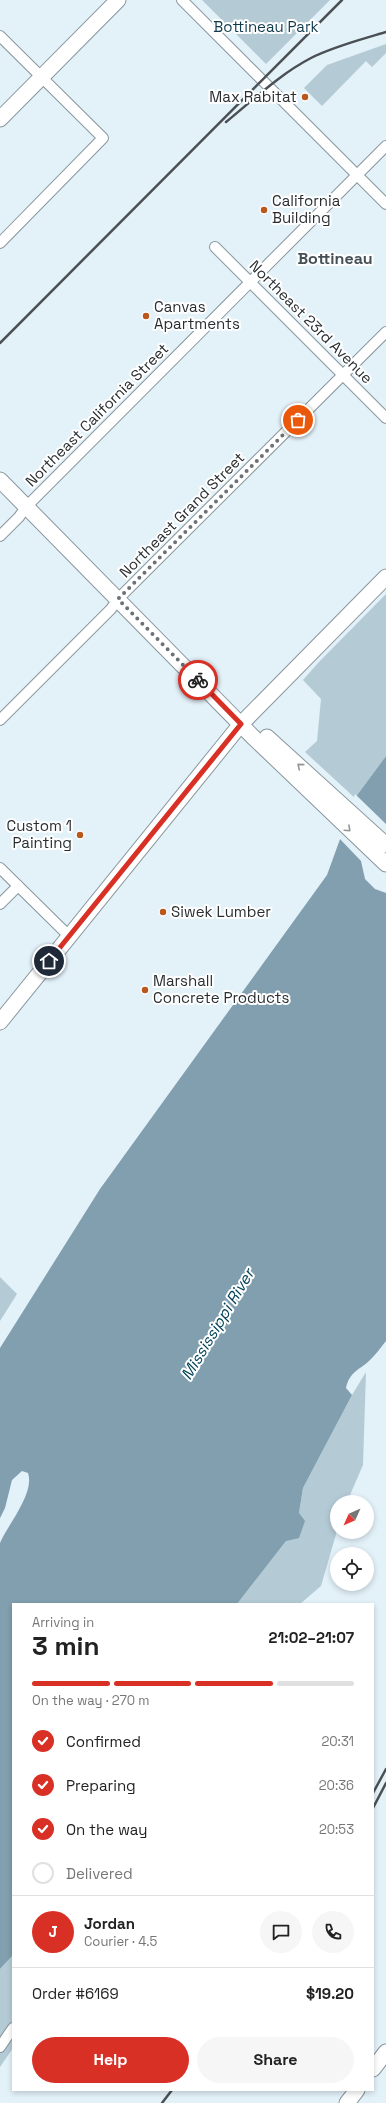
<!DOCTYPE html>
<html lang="en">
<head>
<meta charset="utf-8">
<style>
  body { margin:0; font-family:"Space Grotesk",sans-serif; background:#f6f6f6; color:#222; height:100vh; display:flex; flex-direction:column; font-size:15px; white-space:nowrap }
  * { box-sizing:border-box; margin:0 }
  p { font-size:13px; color:#767676 }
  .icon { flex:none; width:22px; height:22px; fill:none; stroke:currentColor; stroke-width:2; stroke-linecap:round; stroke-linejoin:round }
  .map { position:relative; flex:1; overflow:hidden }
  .panel { position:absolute; left:12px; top:1603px; width:362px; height:488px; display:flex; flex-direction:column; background:#fff; border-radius:0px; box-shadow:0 2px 6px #0003 }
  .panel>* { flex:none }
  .needle { width:26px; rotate:225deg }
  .fabs { position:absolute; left:330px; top:1495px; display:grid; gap:8px }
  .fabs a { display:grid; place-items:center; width:44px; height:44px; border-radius:50%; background:#fff; box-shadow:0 2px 6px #0003; font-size:20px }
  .pin { position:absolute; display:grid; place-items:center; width:34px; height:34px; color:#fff; margin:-17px; border:2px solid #fff; border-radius:50%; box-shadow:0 1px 4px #0007 }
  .courier { position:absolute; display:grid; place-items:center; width:40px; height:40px; margin:-20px; border:3px solid #d93025; border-radius:50%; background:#fff; color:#222; box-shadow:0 1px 5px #0007 }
  .head em { font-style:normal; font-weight:800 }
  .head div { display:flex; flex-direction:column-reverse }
  .head { display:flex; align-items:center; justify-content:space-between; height:68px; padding:0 20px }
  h1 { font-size:26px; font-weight:800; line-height:30px }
  .bar { display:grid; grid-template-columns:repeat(4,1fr); gap:6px 4px; align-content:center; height:48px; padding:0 20px }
  .bar i { height:5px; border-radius:3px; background:#e0e0e0 }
  .bar .selected { background:#d93025 }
  .bar p { grid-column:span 4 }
  .line { display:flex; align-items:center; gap:10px; padding:0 20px; border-top:1px solid #e0e0e0 }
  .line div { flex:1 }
  .round { display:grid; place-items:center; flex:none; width:42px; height:42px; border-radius:21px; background:#f6f6f6 }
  ol { padding:0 20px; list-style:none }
  li { display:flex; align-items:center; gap:12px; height:44px }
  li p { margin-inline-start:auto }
  li .icon { padding:4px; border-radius:50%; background:#d93025; color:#fff; stroke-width:4 }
  li:last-child { color:#767676 }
  li i { width:22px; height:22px; border:2px solid #e0e0e0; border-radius:50% }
  .cta { display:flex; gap:8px; margin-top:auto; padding:8px 20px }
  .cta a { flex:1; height:46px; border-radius:24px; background:#d93025; color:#fff; font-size:16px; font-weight:800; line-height:46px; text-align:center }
  .cta a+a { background:#f6f6f6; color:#222 }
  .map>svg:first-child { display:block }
  .green { fill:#b4cbd6 }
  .water { fill:#819fae }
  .pier { fill:#e3f1f9 }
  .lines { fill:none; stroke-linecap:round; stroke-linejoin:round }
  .street-casing { stroke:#89969d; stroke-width:12 }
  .secondary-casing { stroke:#89969d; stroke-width:17 }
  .street { stroke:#fff; stroke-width:10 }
  .secondary { stroke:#fff; stroke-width:15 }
  .rail { stroke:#4a5054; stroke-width:2.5 }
  .oneway { stroke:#949698 }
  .done { stroke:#6a7277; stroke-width:4; stroke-dasharray:0 7.2 }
  .route { stroke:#d93025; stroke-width:5 }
  .poi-dot { fill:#b9571c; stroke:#fff; stroke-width:1.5 }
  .labels { text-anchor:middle; stroke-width:4; stroke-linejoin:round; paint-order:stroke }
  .park-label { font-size:15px; fill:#0f3b4d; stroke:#fff }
  .poi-label { font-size:15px; fill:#292e31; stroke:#fff; text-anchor:start }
  .street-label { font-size:15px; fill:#292e31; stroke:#fff }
  .neighbourhood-label { font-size:16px; font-weight:bold; fill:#445056; stroke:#fff }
  .water-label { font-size:16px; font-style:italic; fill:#014259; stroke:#fff }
</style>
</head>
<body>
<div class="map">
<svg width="386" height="2103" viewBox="0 0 386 2103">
  <rect width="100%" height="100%" fill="#e3f1f9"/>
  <g class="green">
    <path d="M202,0H330L266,64Z"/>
    <path d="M386,44V53L372,67L366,61L322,106L304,88L327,65Z"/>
    <path d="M386,594V756L355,798L305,752L317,741L321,699L303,680L318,663Z"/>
    <path d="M0,1277L17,1294L0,1321Z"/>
    <path d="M366,1372L363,1465L347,1502H337V1531L321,1586L300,1604H237L286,1541L299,1513L303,1488L352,1395Z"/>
    <path d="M13,1955V2048L0,2067V1969Z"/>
  </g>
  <path class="water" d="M386,756V1341C381,1347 377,1353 372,1358C361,1370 350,1370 346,1388L352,1395L303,1488L299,1513L305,1521L299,1538L286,1541L237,1604H13V1955L0,1969V1543C8,1524 35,1493 28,1473L22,1471L12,1480L5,1508L0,1518V1348L100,1189L327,875L355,798Z"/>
  <path class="pier" d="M355,794L386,824V893L375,889L365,879L361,861L339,838Z"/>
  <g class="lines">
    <defs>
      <g id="street">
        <path d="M182,0L386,204"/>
        <path d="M0,36L103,138L0,243"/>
        <path d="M215,247L386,418"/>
        <path d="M0,536L19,517L26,507L386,146"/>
        <path d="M0,720L111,609L118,599L154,563L386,332"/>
        <path d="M0,868L69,936"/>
        <path d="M0,904L18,886"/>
        <path d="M0,2047L13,2028"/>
      </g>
      <g id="secondary">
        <path d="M0,119L118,0"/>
        <path d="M0,480L253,737L386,864"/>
        <path d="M267,737L386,845"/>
        <path d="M0,1022L241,724L386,577"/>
        <path d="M373,2069L386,2052"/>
        <path d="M347,2103L357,2090"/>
      </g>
    </defs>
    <use href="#street" class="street-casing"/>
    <use href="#secondary" class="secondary-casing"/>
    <use href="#street" class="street"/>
    <use href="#secondary" class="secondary"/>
    <g class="rail">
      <path d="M226,122C253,100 280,74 311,58C335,46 360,40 386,32"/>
      <path d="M0,343L342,0"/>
      <path d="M373,1793L386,1769"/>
      <path d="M373,1808L386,1783"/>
      <path d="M162,2103L172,2090"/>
    </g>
  </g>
  <defs><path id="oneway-chevron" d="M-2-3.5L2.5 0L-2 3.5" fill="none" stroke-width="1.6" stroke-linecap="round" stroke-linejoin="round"/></defs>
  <g class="oneway">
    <use href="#oneway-chevron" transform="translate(300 766) rotate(-139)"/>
    <use href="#oneway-chevron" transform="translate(348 829) rotate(43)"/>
  </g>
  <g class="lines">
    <path class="done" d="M198,680L118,599L298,420"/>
    <path class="route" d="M49,961L241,724L198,680"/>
  </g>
  <g class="poi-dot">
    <circle cx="305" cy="97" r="4"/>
    <circle cx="264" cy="210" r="4"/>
    <circle cx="146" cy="316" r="4"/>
    <circle cx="80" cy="835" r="4"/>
    <circle cx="163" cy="912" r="4"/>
    <circle cx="145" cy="990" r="4"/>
  </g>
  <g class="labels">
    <g class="park-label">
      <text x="266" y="32">Bottineau Park</text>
    </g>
    <g class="poi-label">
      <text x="297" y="102" text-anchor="end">Max Rabitat</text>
      <text x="272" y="206">California<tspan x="272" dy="17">Building</tspan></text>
      <text x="154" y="312">Canvas<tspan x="154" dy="17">Apartments</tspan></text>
      <text x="72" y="831" text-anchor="end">Custom 1<tspan x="72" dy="17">Painting</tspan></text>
      <text x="171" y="917">Siwek Lumber</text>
      <text x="153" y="986">Marshall<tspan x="153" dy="17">Concrete Products</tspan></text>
    </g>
    <g class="street-label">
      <text transform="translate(311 322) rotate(45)" y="5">Northeast 23rd Avenue</text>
      <text transform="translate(97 415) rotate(-45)" y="5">Northeast California Street</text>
      <text transform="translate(182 515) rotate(-45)" y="5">Northeast Grand Street</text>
    </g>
    <g class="neighbourhood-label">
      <text x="335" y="264">Bottineau</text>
    </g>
    <g class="water-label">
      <text transform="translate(217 1324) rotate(-59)" y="6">Mississippi River</text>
    </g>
  </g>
</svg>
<div class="fabs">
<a><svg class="needle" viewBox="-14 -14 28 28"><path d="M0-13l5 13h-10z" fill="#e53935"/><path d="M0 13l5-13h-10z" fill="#767676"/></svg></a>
<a><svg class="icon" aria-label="locate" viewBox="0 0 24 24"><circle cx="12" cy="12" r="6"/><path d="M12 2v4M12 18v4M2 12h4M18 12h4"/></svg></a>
</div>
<div class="pin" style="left:298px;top:420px;background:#ea580c"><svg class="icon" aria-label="bag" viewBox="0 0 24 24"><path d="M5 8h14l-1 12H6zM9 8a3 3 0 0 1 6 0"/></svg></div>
<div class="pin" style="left:49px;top:961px;background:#1f2937"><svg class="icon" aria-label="home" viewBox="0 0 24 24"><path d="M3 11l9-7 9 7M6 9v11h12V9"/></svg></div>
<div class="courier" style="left:198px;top:680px"><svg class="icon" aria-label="bike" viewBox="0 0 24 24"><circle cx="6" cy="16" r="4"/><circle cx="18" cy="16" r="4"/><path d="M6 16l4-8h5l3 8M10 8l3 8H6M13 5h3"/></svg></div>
<section class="panel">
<div class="head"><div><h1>3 min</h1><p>Arriving in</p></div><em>21:02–21:07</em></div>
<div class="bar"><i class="selected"></i><i class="selected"></i><i class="selected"></i><i></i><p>On the way · 270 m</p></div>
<ol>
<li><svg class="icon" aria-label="check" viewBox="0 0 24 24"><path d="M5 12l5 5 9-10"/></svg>Confirmed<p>20:31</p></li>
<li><svg class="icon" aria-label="check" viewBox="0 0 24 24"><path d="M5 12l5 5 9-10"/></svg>Preparing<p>20:36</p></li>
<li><svg class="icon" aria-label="check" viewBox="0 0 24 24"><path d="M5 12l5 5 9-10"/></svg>On the way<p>20:53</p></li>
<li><i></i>Delivered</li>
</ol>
<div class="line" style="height:72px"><b class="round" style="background:#d93025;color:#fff">J</b><div><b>Jordan</b><p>Courier · 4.5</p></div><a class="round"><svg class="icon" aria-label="chat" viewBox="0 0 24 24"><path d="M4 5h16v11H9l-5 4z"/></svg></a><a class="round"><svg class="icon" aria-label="phone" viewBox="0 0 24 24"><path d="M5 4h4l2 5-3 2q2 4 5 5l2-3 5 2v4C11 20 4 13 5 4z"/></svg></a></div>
<div class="line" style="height:52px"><div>Order #6169</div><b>$19.20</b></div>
<div class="cta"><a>Help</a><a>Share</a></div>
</section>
</div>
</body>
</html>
